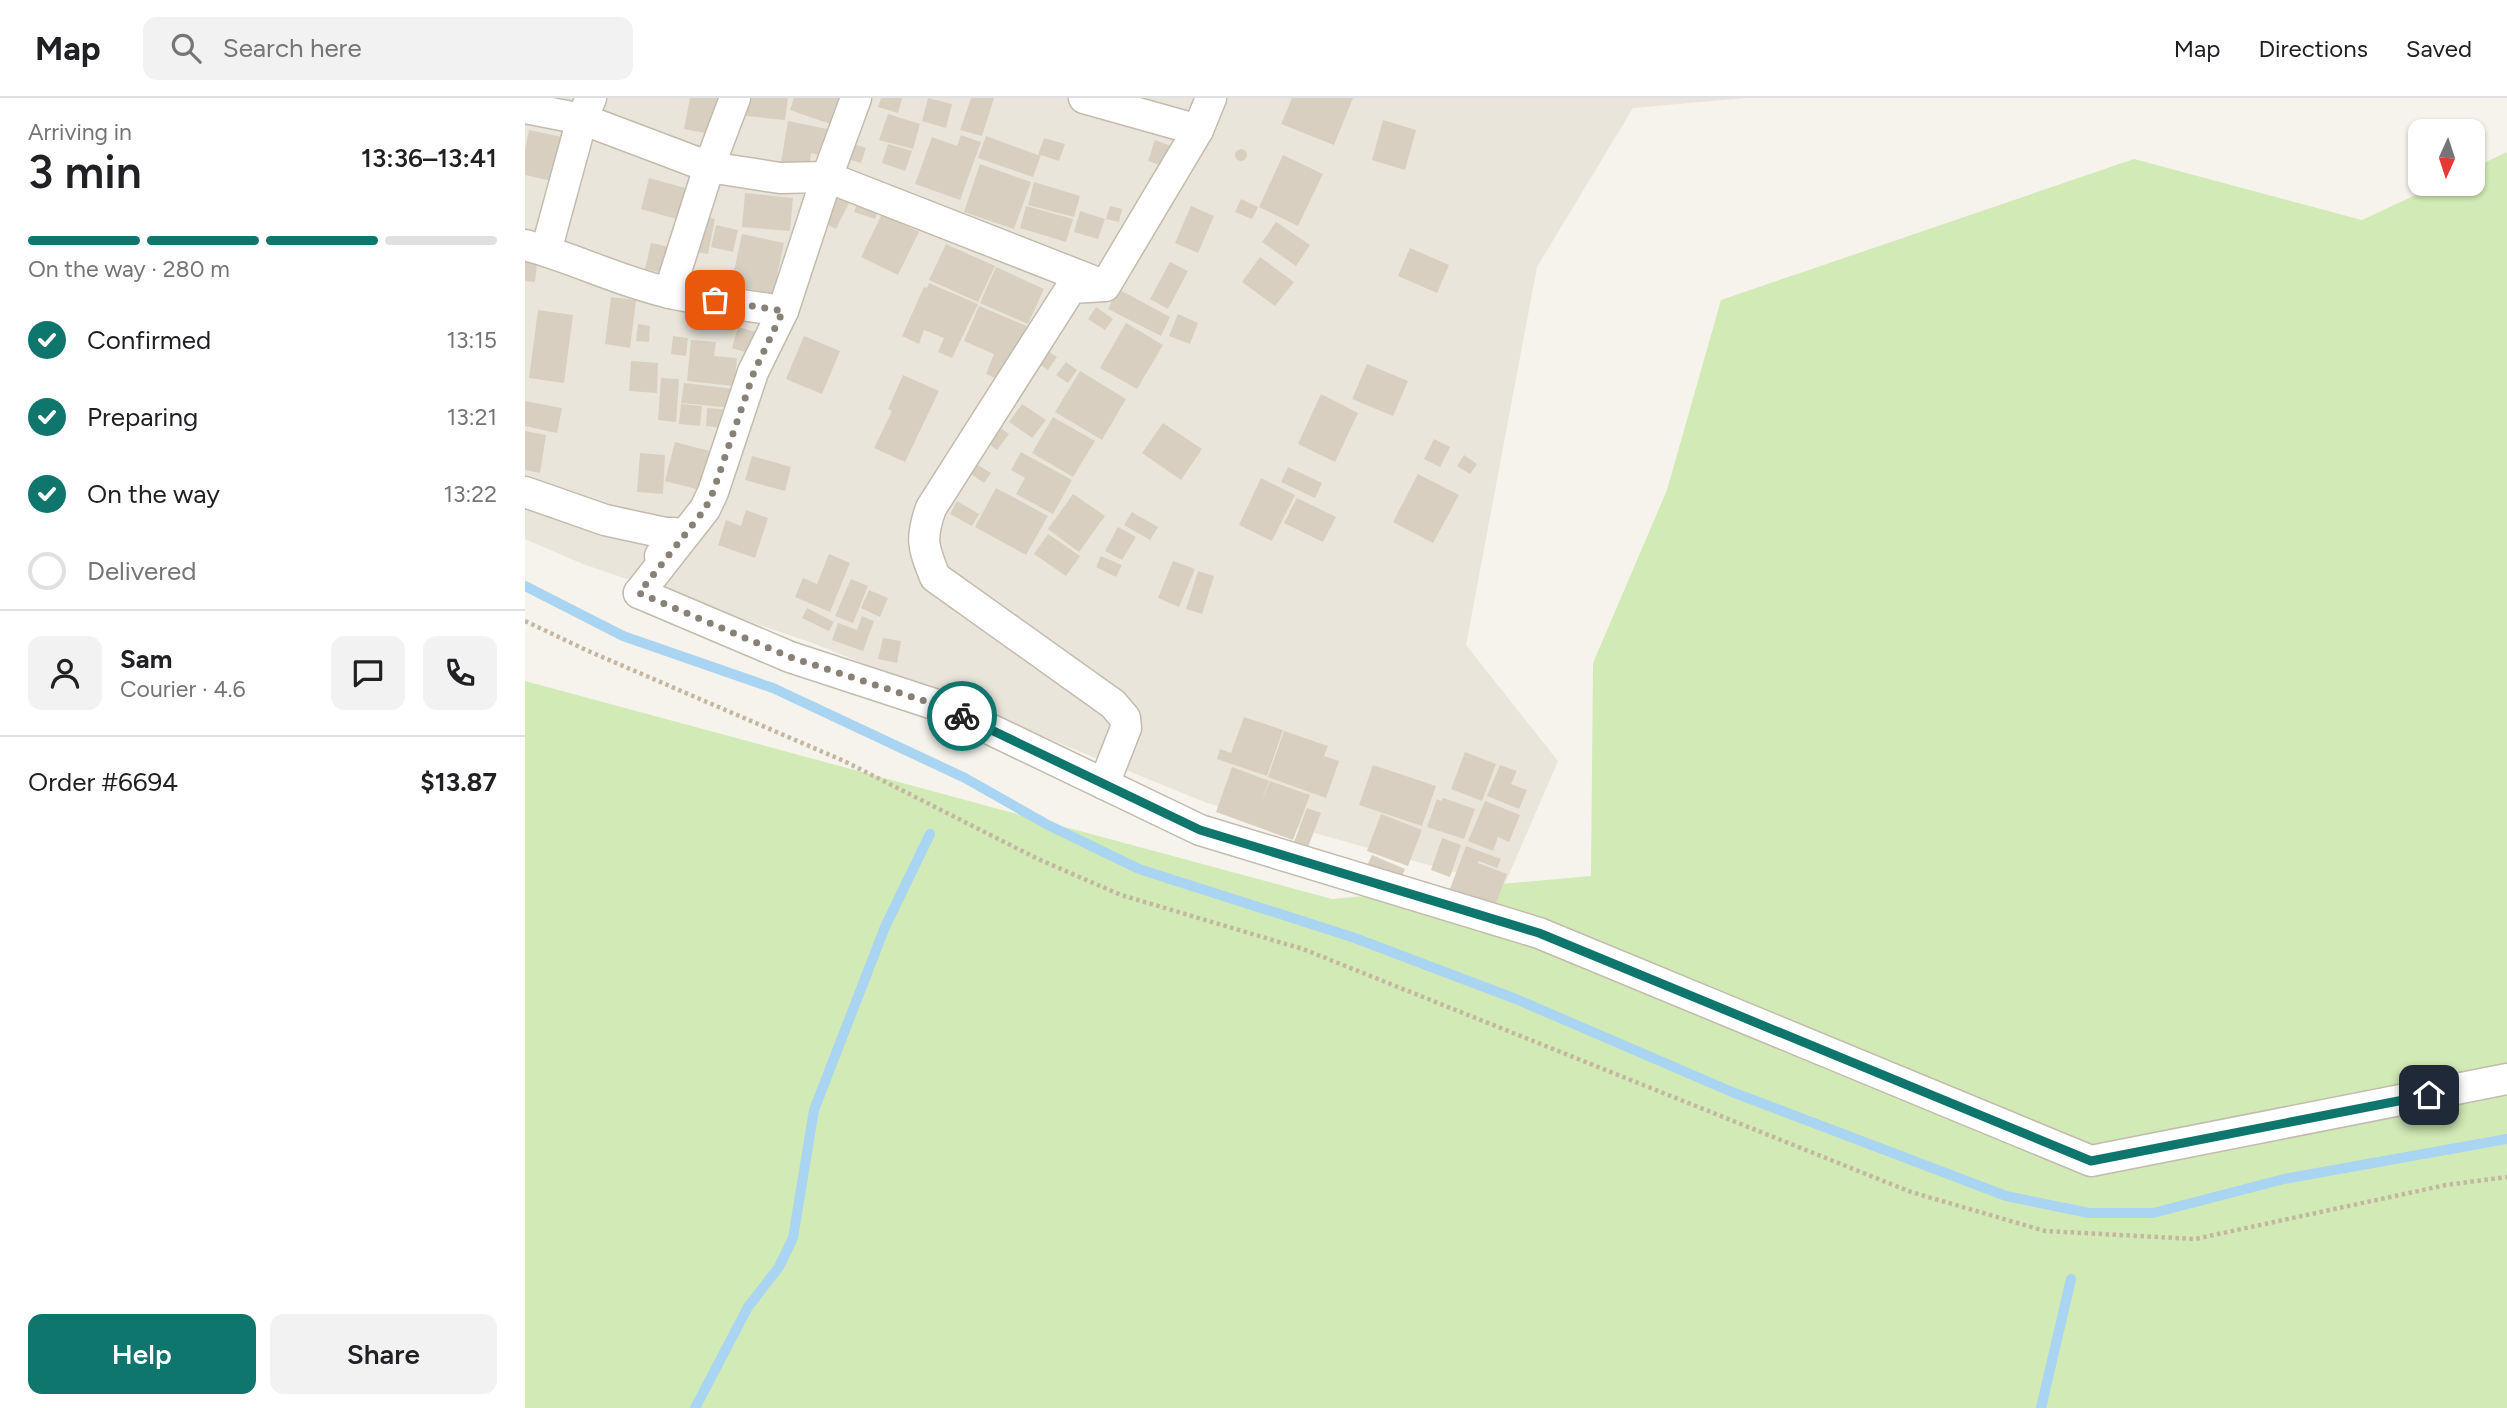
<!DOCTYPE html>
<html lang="en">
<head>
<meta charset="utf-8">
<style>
  body { margin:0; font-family:Figtree,sans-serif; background:#f2f2f2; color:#202124; height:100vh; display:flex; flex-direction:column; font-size:26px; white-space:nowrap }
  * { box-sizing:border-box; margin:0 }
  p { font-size:23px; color:#757577 }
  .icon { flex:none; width:38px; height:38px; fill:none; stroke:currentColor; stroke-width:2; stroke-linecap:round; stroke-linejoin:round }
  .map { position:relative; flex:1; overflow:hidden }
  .drawer { display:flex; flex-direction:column; background:#fff; width:525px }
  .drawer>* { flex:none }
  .needle { width:46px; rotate:183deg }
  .tools { position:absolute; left:1883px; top:21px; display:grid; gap:14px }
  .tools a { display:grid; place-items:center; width:77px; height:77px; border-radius:14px; background:#fff; box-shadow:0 2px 5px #0004; font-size:35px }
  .pin { position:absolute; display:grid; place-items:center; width:60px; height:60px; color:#fff; margin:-30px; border-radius:14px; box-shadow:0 4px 10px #0006 }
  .courier { position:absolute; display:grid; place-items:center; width:70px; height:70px; margin:-35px; border:5px solid #0f766e; border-radius:50%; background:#fff; color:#222; box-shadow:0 2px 9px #0007 }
  .head em { font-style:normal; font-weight:600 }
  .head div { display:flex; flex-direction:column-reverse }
  .head { display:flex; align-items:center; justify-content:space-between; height:119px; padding:0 28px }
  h1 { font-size:46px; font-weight:600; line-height:52px }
  .bar { display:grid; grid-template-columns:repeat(4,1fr); gap:10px 7px; align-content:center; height:84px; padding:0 28px }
  .bar i { height:9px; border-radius:5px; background:#e0e0e0 }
  .bar .on { background:#0f766e }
  .bar p { grid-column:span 4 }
  .line { display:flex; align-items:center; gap:18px; padding:0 28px; border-top:2px solid #e0e0e0 }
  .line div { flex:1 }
  .round { display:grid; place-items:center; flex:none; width:74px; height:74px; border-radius:14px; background:#f2f2f2 }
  ol { padding:0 28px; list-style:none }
  li { display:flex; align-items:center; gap:21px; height:77px }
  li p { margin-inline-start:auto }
  li .icon { padding:7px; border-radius:50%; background:#0f766e; color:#fff; stroke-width:4 }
  li:last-child { color:#757577 }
  li i { width:38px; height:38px; border:4px solid #e0e0e0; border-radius:50% }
  .cta { display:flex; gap:14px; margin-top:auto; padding:14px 28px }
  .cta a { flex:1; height:80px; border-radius:14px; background:#0f766e; color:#fff; font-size:28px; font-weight:600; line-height:80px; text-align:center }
  .cta a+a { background:#f2f2f2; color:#202124 }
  header { display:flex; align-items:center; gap:42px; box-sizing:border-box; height:98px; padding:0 35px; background:#fff; border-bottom:2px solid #e0e0e0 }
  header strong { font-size:33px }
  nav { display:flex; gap:38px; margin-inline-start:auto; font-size:24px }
  .search { width:490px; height:63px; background:#f2f2f2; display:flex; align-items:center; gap:18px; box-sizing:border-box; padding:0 24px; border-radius:14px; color:#757577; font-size:26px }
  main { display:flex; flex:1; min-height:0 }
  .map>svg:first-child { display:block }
  .residential { fill:#eae5da }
  .green { fill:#d2eab5 }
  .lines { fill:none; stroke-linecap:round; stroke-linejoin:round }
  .stream { stroke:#a9d4f2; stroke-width:10 }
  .building { fill:#d8cfc1 }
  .street-casing { stroke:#c2bbae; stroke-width:33 }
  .path { stroke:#c4b79f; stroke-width:4.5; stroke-dasharray:3.5 3.5; stroke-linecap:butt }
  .street { stroke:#fff; stroke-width:30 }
  .done { stroke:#878178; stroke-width:7; stroke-dasharray:0 12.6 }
  .route { stroke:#0f766e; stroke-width:9 }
</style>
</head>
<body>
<header>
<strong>Map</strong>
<div class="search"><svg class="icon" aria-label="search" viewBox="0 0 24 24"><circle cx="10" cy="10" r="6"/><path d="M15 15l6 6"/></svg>Search here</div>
<nav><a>Map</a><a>Directions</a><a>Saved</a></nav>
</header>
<main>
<section class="drawer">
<div class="head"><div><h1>3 min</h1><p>Arriving in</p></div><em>13:36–13:41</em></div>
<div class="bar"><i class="on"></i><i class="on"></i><i class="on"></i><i></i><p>On the way · 280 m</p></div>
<ol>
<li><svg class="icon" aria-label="check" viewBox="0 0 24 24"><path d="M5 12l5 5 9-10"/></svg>Confirmed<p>13:15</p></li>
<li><svg class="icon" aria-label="check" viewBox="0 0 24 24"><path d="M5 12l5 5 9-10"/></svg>Preparing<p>13:21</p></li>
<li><svg class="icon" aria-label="check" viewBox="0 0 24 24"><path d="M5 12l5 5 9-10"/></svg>On the way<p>13:22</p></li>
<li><i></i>Delivered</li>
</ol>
<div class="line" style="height:126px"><a class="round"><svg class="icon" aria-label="person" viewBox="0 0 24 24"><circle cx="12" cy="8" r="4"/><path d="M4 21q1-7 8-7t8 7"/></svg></a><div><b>Sam</b><p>Courier · 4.6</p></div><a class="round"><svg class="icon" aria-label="chat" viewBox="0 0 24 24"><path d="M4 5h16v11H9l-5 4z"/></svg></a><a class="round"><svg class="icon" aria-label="phone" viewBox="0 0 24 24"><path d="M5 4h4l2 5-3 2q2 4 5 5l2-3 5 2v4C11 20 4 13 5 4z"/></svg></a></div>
<div class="line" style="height:91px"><div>Order #6694</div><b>$13.87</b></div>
<div class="cta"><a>Help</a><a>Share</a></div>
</section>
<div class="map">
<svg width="1982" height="1310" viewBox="0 0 1982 1310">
  <rect width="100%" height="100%" fill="#f6f3ec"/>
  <path class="residential" d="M0,0H1220L1108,10L1012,169L941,547L1033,663L979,788L682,705L290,546L58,466L0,441Z"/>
  <path class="green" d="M1982,54V1310H0V583L807,801L1066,778L1068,565L1142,392L1196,202L1609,61L1837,122L1914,86H1948V70Z"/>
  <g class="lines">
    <g class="stream">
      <path d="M0,488L98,538L248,590L440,680L523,727L614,771L827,839L991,901L1207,994L1481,1098L1564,1115H1628L1759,1081L1982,1041"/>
      <path d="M170,1310L223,1209L254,1169L268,1140L289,1012L360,829L405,736"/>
      <path d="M1516,1310L1546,1181"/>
    </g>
  </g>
  <g class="building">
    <path d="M165,0H197L190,37L159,31Z"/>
    <path d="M223,0H263L260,22L221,18Z"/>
    <path d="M269,0H314L320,2L311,28L265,12Z"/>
    <path d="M356,0H377L373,15L353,9Z"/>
    <path d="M403,0L427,6L421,30L397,23Z"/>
    <path d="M446,0H469L457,38L435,32Z"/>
    <path d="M767,0H828L809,47L756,26Z"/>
    <path d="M363,16L395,26L388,51L354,42Z"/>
    <path d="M858,22L891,32L880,72L847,62Z"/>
    <path d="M263,23L302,31L297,58L286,55L284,70L256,64Z"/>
    <path d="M4,32L42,40L32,84L0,77V52Z"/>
    <path d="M436,37L456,44L435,102L390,86L407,39L432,48Z"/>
    <path d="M461,38L513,57L519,40L540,46L534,63L516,57L508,79L453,60Z"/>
    <path d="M630,42L651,50L644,70L623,63Z"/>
    <path d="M325,45L341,50L336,65L320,60Z"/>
    <path d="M363,46L387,53L380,73L357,65Z"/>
    <circle cx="716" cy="57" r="6"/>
    <path d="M758,57L798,76L773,128L734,109Z"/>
    <path d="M455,66L506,84L489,131L439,114Z"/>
    <path d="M124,80L164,91L155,122L116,111Z"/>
    <path d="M509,84L555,98L549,119L503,107Z"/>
    <path d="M220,95L268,100L265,133L217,129Z"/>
    <path d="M302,95L324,105L311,131L290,121Z"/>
    <path d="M335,98L356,105L350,121L329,114Z"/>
    <path d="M716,101L733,109L727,121L710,114Z"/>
    <path d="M501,108L548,121L541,144L495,130Z"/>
    <path d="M585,108L597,111L594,124L581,121Z"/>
    <path d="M666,108L689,118L673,155L650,145Z"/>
    <path d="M555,113L580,121L573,141L549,134Z"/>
    <path d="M357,116L394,134L373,177L336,159Z"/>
    <path d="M171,117L190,121L183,156L164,153Z"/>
    <path d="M751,124L785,147L771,168L737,144Z"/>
    <path d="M191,127L213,132L208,154L186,149Z"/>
    <path d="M217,136L259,145L248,196L206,187Z"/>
    <path d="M126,145L145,149L139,175L120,171Z"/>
    <path d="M421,146L470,168L453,204L404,182Z"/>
    <path d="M885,150L924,167L912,195L873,178Z"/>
    <path d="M0,155L13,156L10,184L0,183Z"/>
    <path d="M735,159L769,184L750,208L717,184Z"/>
    <path d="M645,164L663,173L643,211L625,201Z"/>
    <path d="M471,169L519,191L503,226L455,205Z"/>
    <path d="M404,185L453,206L427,260L413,254L419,240L399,232L394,246L377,238L399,189L402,190Z"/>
    <path d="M593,191L645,219L636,238L583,211Z"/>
    <path d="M86,199L111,202L105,250L80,246Z"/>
    <path d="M454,208L502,228L479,284L461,276L469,256L439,243Z"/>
    <path d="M571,209L588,221L580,232L563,221Z"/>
    <path d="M13,212L48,217L39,285L4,280Z"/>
    <path d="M653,216L673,225L665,246L644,238Z"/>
    <path d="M601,225L638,247L612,291L575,270Z"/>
    <path d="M113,226L125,228L124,244L111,243Z"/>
    <path d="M213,229L235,235L229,257L207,250Z"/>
    <path d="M148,238L163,240L161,258L146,256Z"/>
    <path d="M279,238L315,253L297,296L261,281Z"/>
    <path d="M166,242L191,244L189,258L212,260L209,288L162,283Z"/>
    <path d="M520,251L532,259L523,272L511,264Z"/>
    <path d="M106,263L133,265L132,295L104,293Z"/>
    <path d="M541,264L552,272L543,285L531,277Z"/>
    <path d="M842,266L883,283L868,318L827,301Z"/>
    <path d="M555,273L601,301L577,342L530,314Z"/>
    <path d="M378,277L414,293L380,364L349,350L367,313L363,311Z"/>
    <path d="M136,280L154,281L151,324L133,322Z"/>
    <path d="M159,285L210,291L208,310L156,305Z"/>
    <path d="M796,296L833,315L810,364L773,346Z"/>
    <path d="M0,303L37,310L32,335L0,328Z"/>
    <path d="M156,306L177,308L175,328L154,326Z"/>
    <path d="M497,306L521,322L507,340L484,324Z"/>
    <path d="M182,310L206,312L204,331L181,328Z"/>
    <path d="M528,319L570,343L548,379L507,355Z"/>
    <path d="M469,325L484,336L472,352L457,341Z"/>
    <path d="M638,325L677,351L656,382L617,355Z"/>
    <path d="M0,333L21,337L15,375L0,372Z"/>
    <path d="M909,341L925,349L915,369L899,361Z"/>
    <path d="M150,344L192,355L183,394L140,383Z"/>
    <path d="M496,354L547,382L528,416L491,396L500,380L486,372Z"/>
    <path d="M115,355L140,357L138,396L112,394Z"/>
    <path d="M939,357L952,366L945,376L932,368Z"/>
    <path d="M227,358L266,369L260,393L220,382Z"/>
    <path d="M450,365L466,375L459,385L443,374Z"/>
    <path d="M763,369L797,385L790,400L756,384Z"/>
    <path d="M893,376L934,397L908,445L868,424Z"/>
    <path d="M736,380L770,397L747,443L714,427Z"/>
    <path d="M471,390L523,418L501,457L450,429Z"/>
    <path d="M548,396L580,418L554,454L523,431Z"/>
    <path d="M772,400L811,419L798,444L759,425Z"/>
    <path d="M432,403L454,416L447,428L425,416Z"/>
    <path d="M221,412L243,420L230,460L193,447L201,422L216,428Z"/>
    <path d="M607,414L633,429L625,442L599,427Z"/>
    <path d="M593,429L611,439L597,462L580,453Z"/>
    <path d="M523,436L555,458L541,478L509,456Z"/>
    <path d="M304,456L325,465L305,514L270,499L278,480L292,486Z"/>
    <path d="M576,458L597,467L591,479L571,469Z"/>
    <path d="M648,463L670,471L654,509L633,500Z"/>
    <path d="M673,473L689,478L677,516L661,511Z"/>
    <path d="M326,481L343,488L328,525L310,518Z"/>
    <path d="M344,492L363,500L355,519L336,510Z"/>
    <path d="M282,510L309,524L304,533L277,520Z"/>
    <path d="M337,518L349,523L338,553L307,542L313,525L332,532Z"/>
    <path d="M358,540L376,543L372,565L353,561Z"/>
    <path d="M719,619L758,632L742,678L692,661L695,651L706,655Z"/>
    <path d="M759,633L803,648L799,658L814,663L801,700L743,679Z"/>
    <path d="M940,654L971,666L957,703L926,691Z"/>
    <path d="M848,667L911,688L897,728L834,707Z"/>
    <path d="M975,667L992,673L986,686L1002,692L994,711L962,698Z"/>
    <path d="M707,669L744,683L736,705L745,683L785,697L768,742L691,714Z"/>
    <path d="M918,700L950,711L939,741L902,729L912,701L916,703Z"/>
    <path d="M960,703L995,717L984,744L973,739L968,753L943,743Z"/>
    <path d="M782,710L796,715L783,749L769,744Z"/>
    <path d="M856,716L897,732L883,768L842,753Z"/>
    <path d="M917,740L936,747L925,779L906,772Z"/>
    <path d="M941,748L976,761L972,770L954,763L953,765L982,776L966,818L922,799Z"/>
    <path d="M847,757L880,771L873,788L839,774Z"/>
  </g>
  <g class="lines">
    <defs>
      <g id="street">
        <path d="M559,0L673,32"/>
        <path d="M0,10L57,21L184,69L255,80L302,79L573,185"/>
        <path d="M0,147C49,160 95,184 145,195C182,203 220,207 258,213"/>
        <path d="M21,153L57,21L66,0"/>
        <path d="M144,195L184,69L210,0"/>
        <path d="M0,394L80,422L140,435H149L135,458"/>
        <path d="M114,495L265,559L421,610L675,732L1014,835L1566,1063L1982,981"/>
        <path d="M114,495L180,411L188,394L228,274L258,213L302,79L331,0"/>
        <path d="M579,686L601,630L600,620L588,606L410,479C398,449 395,441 406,410L546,190L580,188L673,32L686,0"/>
      </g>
    </defs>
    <use href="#street" class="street-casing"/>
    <path class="path" d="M0,523L61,552L319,663L513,761L596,797L778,851L1386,1094L1520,1133L1670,1141L1921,1087L1982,1079"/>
    <use href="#street" class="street"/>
  </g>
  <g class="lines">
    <path class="done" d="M190,202L258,213L229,274L188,394L180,411L114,495L265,559L421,610L437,618"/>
    <path class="route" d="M437,618L675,732L1014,835L1566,1063L1904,997"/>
  </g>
</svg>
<div class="tools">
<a><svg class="needle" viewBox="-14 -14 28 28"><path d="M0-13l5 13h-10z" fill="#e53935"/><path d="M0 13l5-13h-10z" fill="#757577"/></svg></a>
</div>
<div class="pin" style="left:190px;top:202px;background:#ea580c"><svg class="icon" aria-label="bag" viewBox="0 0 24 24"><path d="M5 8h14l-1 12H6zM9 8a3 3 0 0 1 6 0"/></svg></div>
<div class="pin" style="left:1904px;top:997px;background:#1f2937"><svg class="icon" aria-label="home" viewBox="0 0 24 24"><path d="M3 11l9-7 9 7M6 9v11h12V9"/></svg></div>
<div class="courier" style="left:437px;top:618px"><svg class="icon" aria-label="bike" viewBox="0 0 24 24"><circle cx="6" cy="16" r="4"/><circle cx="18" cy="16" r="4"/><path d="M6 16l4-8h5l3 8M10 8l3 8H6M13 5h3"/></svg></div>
</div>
</main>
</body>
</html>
